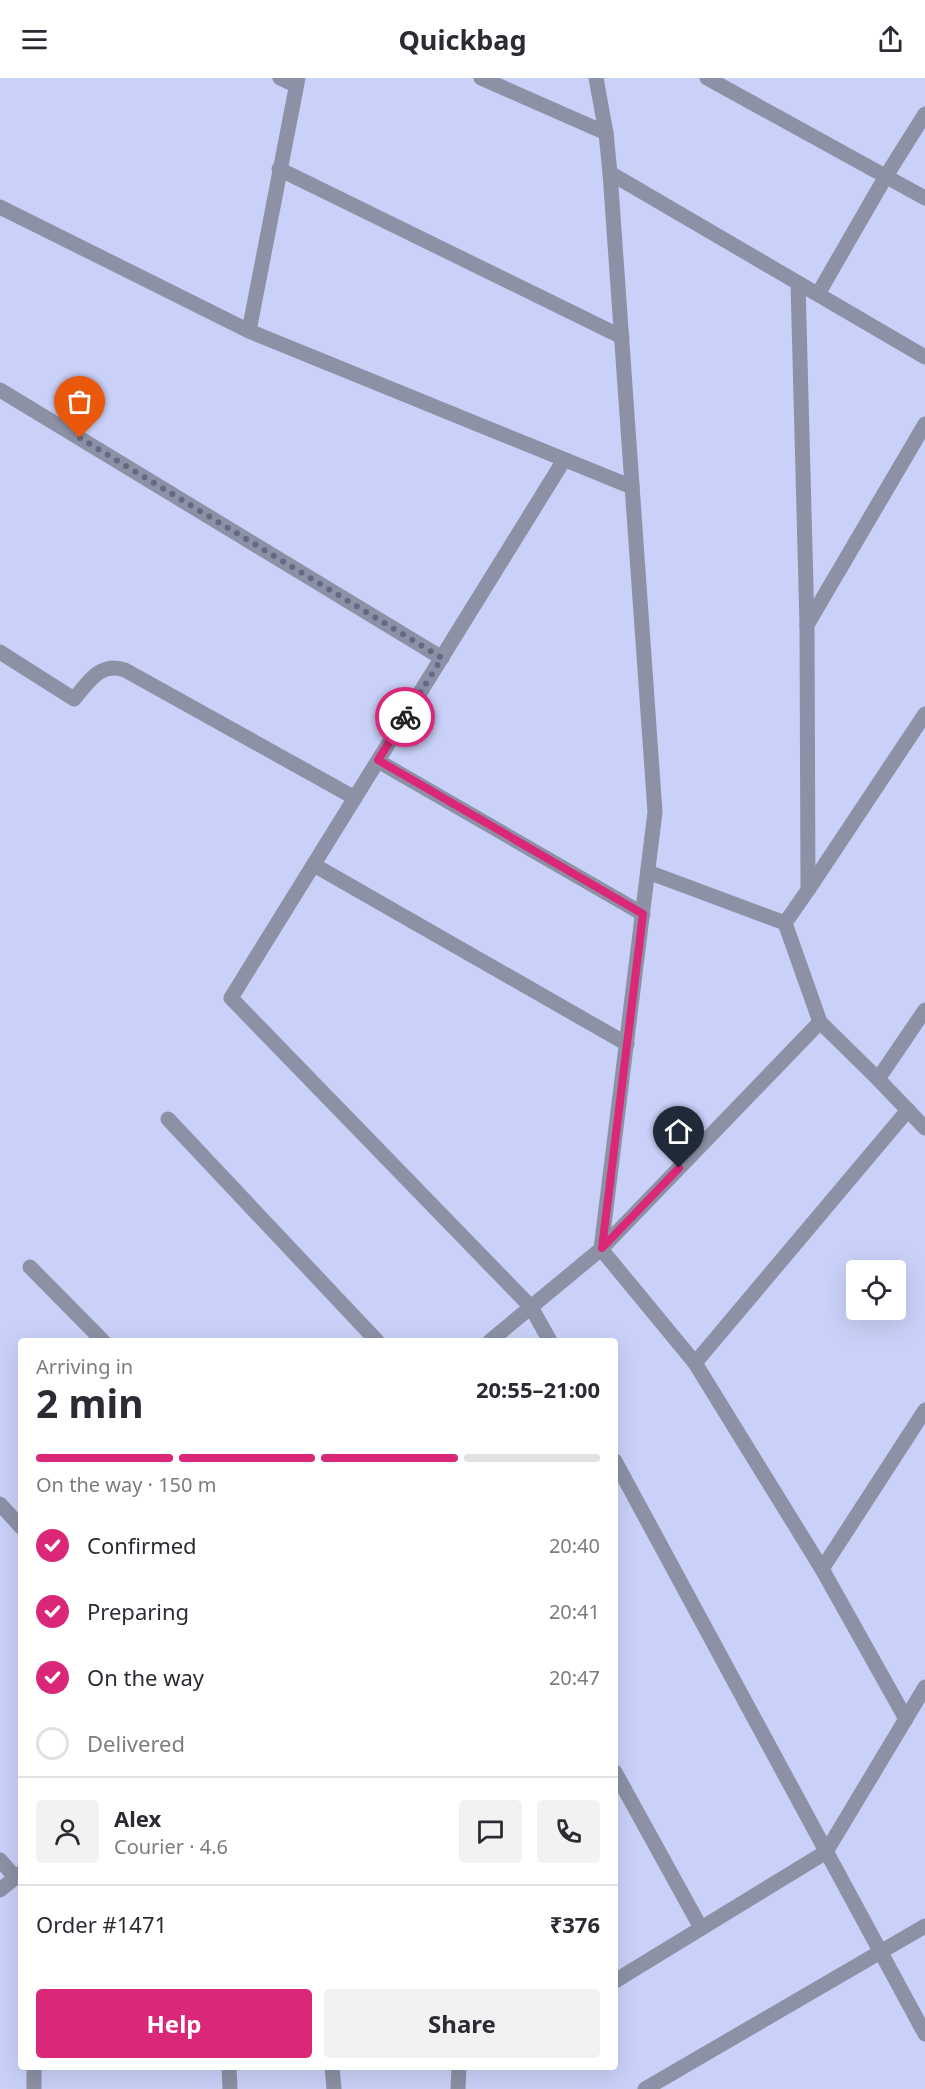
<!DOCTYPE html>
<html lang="en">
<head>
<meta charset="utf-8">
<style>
  body { margin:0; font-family:"Noto Sans",sans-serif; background:#f2f2f3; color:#2b2b33; height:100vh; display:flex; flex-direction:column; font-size:22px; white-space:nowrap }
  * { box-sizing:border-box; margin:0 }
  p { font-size:20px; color:#7c7c81 }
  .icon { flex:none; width:33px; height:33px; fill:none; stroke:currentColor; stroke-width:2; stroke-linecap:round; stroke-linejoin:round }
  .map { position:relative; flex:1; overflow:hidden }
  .sheet { position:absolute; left:18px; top:1260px; width:600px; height:732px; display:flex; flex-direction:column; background:#fff; border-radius:6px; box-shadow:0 6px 24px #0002 }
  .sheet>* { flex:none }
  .buttons { position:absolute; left:846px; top:1182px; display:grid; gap:12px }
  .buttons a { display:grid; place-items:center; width:60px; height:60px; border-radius:6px; background:#fff; box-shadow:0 6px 24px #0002; font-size:30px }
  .pin { position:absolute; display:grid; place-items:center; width:51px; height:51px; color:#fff; margin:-62px -26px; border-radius:50% 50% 50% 0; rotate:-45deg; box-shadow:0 0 6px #0007 }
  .pin .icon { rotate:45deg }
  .courier { position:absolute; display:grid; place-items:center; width:60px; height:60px; margin:-30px; border:4px solid #db2777; border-radius:50%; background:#fff; color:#222; box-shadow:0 2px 8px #0007 }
  .headline em { font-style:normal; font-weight:700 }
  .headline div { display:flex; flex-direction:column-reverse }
  .headline { display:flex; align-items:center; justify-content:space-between; height:102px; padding:0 18px }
  h1 { font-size:39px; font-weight:700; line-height:45px }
  .bar { display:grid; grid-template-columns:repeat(4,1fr); gap:9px 6px; align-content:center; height:72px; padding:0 18px }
  .bar i { height:8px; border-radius:4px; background:#e1e1e2 }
  .bar .active { background:#db2777 }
  .bar p { grid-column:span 4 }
  .line { display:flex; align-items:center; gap:15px; padding:0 18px; border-top:2px solid #e1e1e2 }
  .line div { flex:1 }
  .round { display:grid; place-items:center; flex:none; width:63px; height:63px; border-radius:6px; background:#f2f2f3 }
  ol { padding:0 18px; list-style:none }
  li { display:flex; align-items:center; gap:18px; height:66px }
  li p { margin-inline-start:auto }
  li .icon { padding:6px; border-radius:50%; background:#db2777; color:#fff; stroke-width:4 }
  li:last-child { color:#7c7c81 }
  li i { width:33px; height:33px; border:3px solid #e1e1e2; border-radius:50% }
  .button { display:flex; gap:12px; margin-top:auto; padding:12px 18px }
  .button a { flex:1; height:69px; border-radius:6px; background:#db2777; color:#fff; font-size:24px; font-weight:700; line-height:69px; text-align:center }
  .button a+a { background:#f2f2f3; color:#2b2b33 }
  header { display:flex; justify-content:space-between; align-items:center; height:78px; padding:0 18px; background:#fff; font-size:27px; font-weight:700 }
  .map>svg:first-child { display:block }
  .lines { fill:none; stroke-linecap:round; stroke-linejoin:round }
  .lane { stroke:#8d91a6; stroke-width:15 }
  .street { stroke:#8d91a6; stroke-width:15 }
  .done { stroke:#656a84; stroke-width:6; stroke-dasharray:0 10.8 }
  .route { stroke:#db2777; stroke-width:8 }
</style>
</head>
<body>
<header><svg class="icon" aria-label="menu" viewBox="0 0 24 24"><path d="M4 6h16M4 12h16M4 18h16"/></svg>Quickbag<svg class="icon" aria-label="share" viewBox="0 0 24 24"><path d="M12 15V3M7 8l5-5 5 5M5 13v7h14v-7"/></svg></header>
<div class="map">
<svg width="925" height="2011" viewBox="0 0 925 2011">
  <rect width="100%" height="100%" fill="#cad1f8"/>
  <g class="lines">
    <path class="lane" d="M34,1989V2011"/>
    <g class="street">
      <path d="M280,0L295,7"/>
      <path d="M481,0L606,55"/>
      <path d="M707,0L925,120"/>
      <path d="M279,91L622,259"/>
      <path d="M610,95L925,279"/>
      <path d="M0,129L249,253L632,409"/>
      <path d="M818,216L886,98L925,36"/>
      <path d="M249,253L298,0"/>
      <path d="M0,312L442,580"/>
      <path d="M807,547L925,346"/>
      <path d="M0,574L74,621C88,605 100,583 125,592L355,720"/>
      <path d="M378,683L643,836"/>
      <path d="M314,787L627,966"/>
      <path d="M648,794L785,845L820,944L878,1001L925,1050"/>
      <path d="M808,812L925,636"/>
      <path d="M785,845L808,812L807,547L798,205"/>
      <path d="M820,944L601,1171L695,1285L822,1491L906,1641"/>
      <path d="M878,1001L925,932"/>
      <path d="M168,1041L377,1263"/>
      <path d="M30,1189L103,1263"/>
      <path d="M490,1263L601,1171L655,734L610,95L606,55L596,0"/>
      <path d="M550,1263L531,1229L231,920L564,382"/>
      <path d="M695,1285L908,1032"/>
      <path d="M615,1383L925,1956"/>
      <path d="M0,1426L21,1449"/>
      <path d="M822,1491L925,1332"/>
      <path d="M615,1694L701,1850"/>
      <path d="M0,1782L15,1799"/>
      <path d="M0,1812L21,1795"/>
      <path d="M615,1903L826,1774L925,1609"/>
      <path d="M229,1989L230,2011"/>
      <path d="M332,1989L334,2011"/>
      <path d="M458,2011L459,1989"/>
      <path d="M645,2011L925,1848"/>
    </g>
  </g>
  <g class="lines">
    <path class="done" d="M80,360L442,580L405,639"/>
    <path class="route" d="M405,639L378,682L643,836L602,1170L679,1090"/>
  </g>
</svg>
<div class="buttons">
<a><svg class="icon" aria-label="locate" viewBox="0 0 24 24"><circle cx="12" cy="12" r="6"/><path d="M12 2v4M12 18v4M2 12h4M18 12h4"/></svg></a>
</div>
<div class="pin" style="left:80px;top:360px;background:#ea580c"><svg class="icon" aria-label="bag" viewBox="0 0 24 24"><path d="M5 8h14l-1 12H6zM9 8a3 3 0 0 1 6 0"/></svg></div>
<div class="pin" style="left:679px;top:1090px;background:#1f2937"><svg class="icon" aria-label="home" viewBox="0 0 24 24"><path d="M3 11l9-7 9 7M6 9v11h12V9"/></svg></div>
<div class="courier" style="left:405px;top:639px"><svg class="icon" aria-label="bike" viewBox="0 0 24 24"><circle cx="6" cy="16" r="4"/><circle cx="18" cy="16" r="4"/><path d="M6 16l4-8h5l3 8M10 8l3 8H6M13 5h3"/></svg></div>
<section class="sheet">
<div class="headline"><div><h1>2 min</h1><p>Arriving in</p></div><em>20:55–21:00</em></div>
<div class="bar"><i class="active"></i><i class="active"></i><i class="active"></i><i></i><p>On the way · 150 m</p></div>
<ol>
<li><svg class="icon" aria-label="check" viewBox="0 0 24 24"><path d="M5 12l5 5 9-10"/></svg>Confirmed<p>20:40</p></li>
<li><svg class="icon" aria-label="check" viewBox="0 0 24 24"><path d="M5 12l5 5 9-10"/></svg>Preparing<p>20:41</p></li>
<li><svg class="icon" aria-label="check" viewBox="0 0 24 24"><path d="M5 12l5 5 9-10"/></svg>On the way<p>20:47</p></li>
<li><i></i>Delivered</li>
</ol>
<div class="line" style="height:108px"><a class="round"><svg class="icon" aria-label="person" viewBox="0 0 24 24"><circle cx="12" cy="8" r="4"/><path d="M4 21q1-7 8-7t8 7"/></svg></a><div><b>Alex</b><p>Courier · 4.6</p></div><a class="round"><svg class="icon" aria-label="chat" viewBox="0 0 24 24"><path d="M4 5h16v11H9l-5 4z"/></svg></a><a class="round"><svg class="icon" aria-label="phone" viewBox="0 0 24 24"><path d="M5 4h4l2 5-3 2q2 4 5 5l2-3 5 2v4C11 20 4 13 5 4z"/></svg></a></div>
<div class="line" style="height:78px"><div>Order #1471</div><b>₹376</b></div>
<div class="button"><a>Help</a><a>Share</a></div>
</section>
</div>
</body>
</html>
